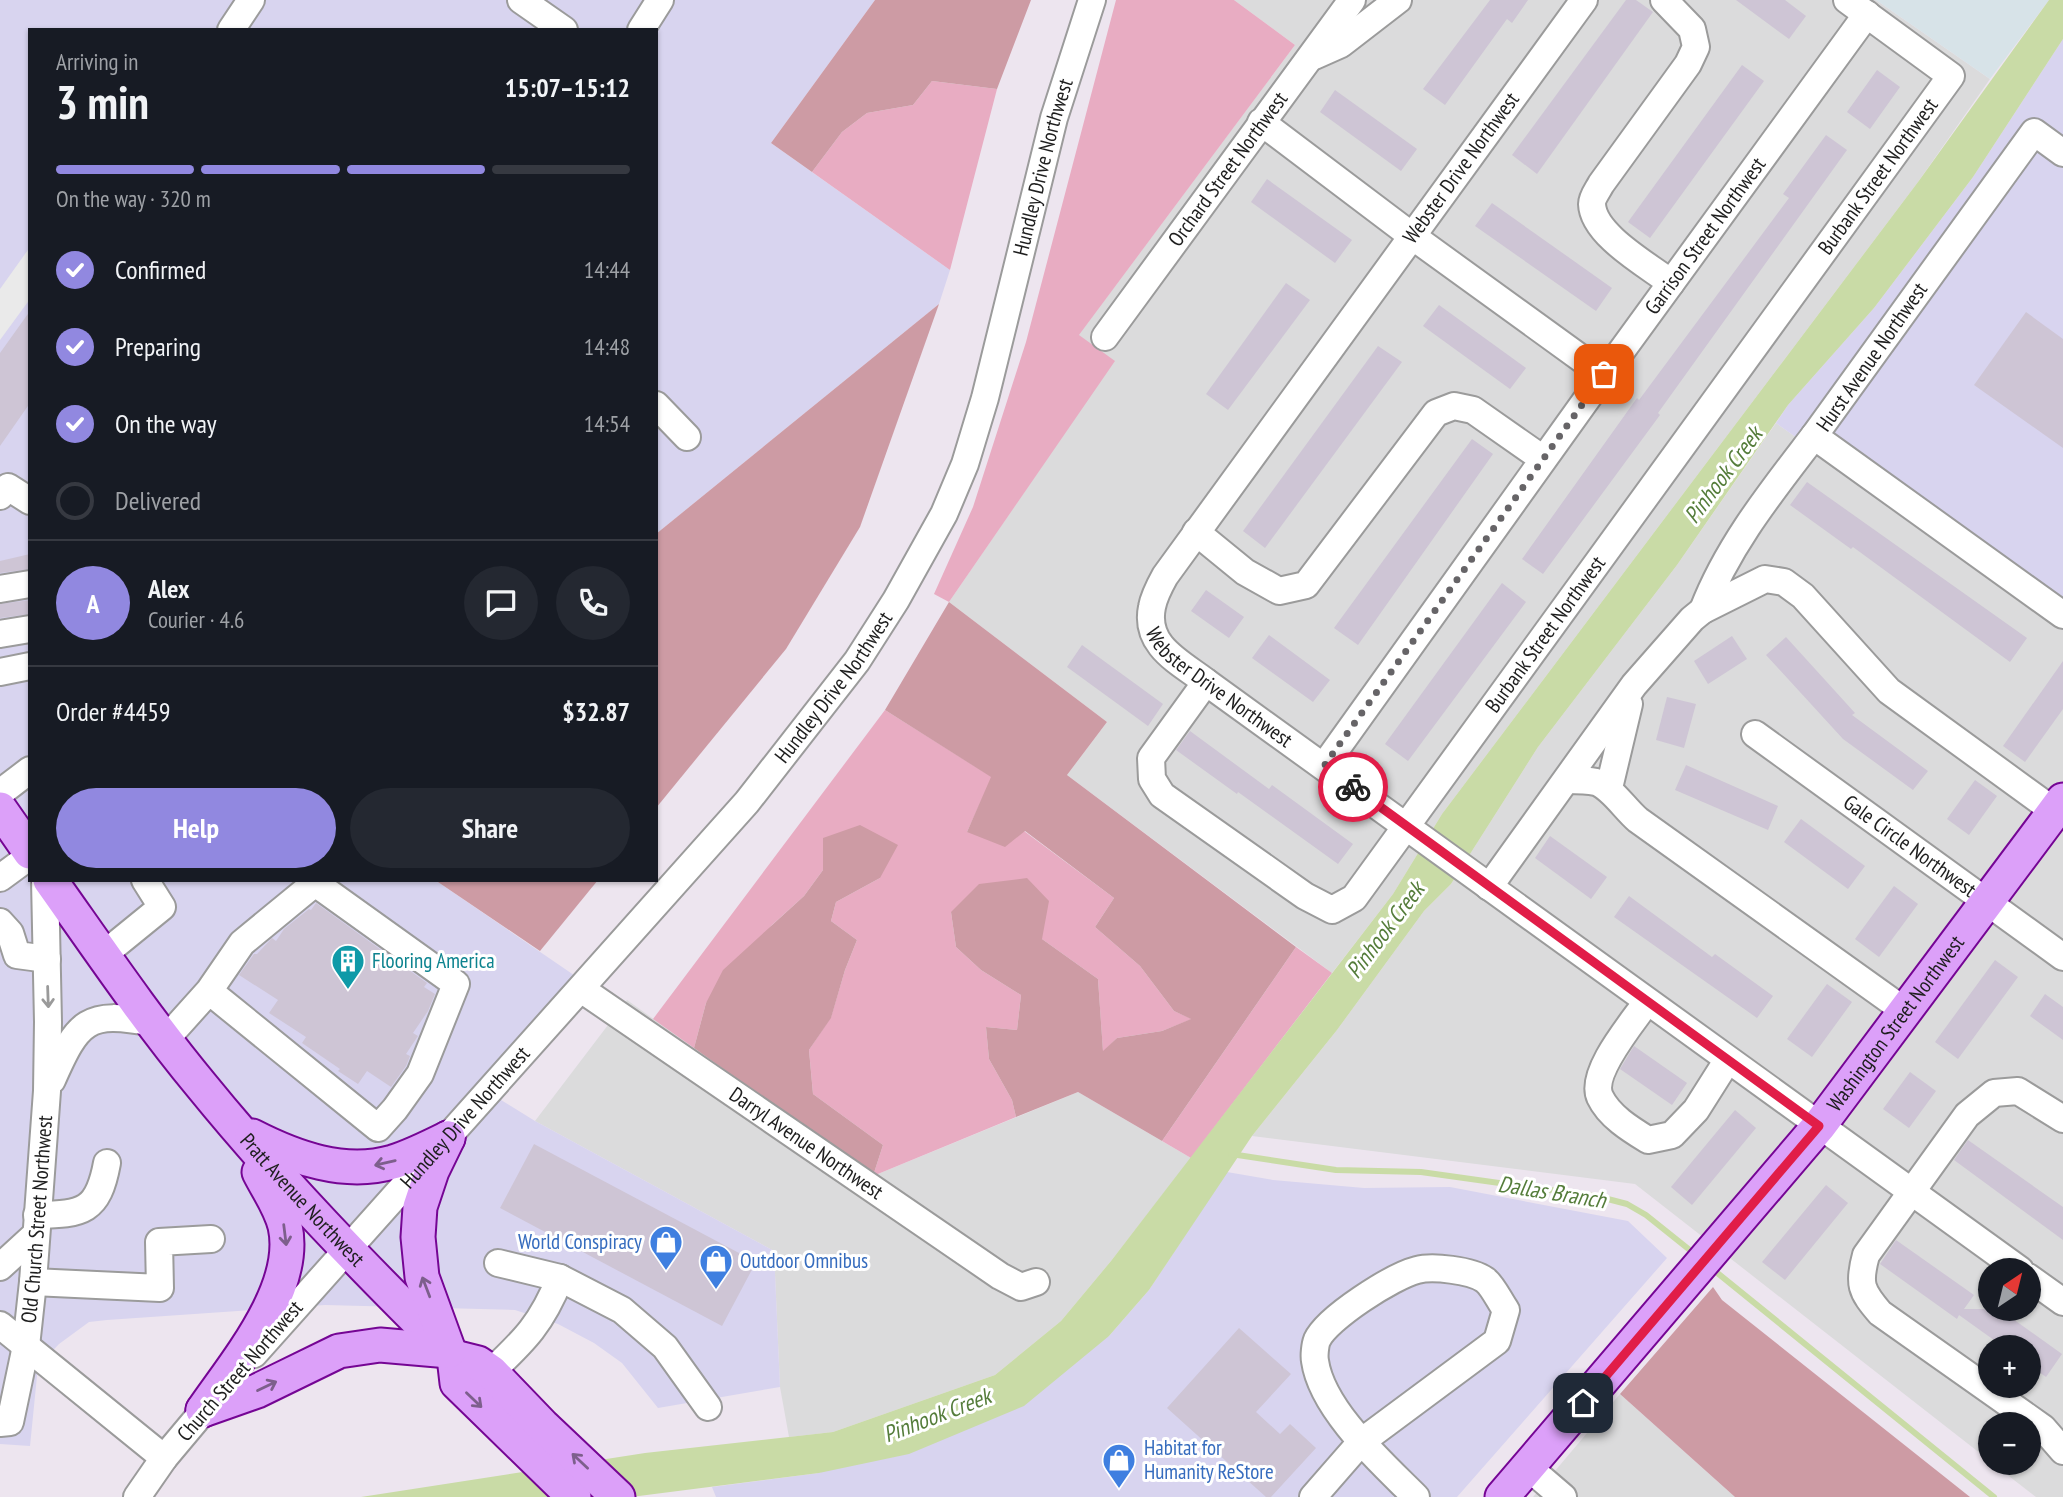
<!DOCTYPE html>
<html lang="en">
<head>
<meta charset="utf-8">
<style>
  body { margin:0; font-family:"PT Sans Narrow",sans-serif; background:#242831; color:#f1f3f6; height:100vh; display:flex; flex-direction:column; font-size:26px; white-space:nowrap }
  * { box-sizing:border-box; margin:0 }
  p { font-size:23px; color:#9ea1a6 }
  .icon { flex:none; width:38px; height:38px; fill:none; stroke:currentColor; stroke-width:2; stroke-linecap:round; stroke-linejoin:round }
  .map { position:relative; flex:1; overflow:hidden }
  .panel { position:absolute; left:28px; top:28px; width:630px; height:854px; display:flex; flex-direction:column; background:#171b24; border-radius:0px; box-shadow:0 2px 5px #0004 }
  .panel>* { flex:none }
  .needle { width:46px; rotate:35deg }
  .controls { position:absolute; left:1978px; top:1258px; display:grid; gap:14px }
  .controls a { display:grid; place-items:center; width:63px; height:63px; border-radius:50%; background:#171b24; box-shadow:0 2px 5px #0004; font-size:35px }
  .pin { position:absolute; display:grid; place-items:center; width:60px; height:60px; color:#fff; margin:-30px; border-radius:14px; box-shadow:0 4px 10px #0006 }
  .courier { position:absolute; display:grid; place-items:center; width:70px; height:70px; margin:-35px; border:5px solid #e11d48; border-radius:50%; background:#fff; color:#222; box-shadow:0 2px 9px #0007 }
  .overview em { font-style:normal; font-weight:700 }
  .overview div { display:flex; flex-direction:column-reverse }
  .overview { display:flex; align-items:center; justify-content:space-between; height:119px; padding:0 28px }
  h1 { font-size:46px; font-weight:700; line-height:52px }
  .bar { display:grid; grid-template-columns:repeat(4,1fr); gap:10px 7px; align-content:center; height:84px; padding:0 28px }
  .bar i { height:9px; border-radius:5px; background:#363941 }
  .bar .active { background:#9188e0 }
  .bar p { grid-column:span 4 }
  .line { display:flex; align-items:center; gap:18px; padding:0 28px; border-top:2px solid #363941 }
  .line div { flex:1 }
  .round { display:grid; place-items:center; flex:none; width:74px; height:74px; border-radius:37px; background:#242831 }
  ol { padding:0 28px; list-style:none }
  li { display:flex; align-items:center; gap:21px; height:77px }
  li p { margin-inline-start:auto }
  li .icon { padding:7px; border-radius:50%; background:#9188e0; color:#fff; stroke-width:4 }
  li:last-child { color:#9ea1a6 }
  li i { width:38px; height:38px; border:4px solid #363941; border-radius:50% }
  .primary-button { display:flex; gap:14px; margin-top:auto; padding:14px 28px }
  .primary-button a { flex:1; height:80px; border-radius:42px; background:#9188e0; color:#fff; font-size:28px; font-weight:700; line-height:80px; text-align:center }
  .primary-button a+a { background:#242831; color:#f1f3f6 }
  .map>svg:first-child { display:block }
  .residential { fill:#dbdbdc; fill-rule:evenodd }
  .commercial { fill:#d8d4ef }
  .industrial { fill:#d7e3e8 }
  .grass { fill:#e8acc2 }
  .forest { fill:#cd9ba4 }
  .parking { fill:#eaeaea }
  .water { fill:#c9dba6 }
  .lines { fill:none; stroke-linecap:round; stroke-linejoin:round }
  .stream { stroke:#c9dba6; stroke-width:6 }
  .building { fill:#cec5d5 }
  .minor-casing { stroke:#9b9b9b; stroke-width:30 }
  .major-casing { stroke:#750594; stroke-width:37 }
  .minor { stroke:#fff; stroke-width:26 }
  .major { stroke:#dca0f9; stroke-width:33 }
  .oneway { stroke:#9a9a9a }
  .oneway2 { stroke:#7d5f8c }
  .done { stroke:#666467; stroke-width:7; stroke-dasharray:0 12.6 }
  .route { stroke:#e11d48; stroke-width:9 }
  .labels { text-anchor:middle; stroke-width:6; stroke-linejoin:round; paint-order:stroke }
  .street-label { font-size:21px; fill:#1e1e1e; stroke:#fff }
  .culture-label { font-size:21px; fill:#0d838f; stroke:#fff; text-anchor:start }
  .shop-label { font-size:21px; fill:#366cbe; stroke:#fff; text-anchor:start }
  .water-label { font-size:23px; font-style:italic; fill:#557d3b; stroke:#fff }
</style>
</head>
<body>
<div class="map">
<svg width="2063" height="1497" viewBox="0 0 2063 1497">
  <rect width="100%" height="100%" fill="#ede5ef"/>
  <g class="residential">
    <path d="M1234,0H1876L1990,79L1918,182L1442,814L1393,894L1332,973L1067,775L1107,722L949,602L1114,361L1078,336L1295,45Z"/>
    <path d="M1776,423L2063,626V1497H2036L1992,1463H2028V1424H1990V1461L1635,1184L1252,1136L1337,1030L1424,911L1451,884L1538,747L1677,565ZM1990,1270H2028V1309H1990ZM1990,1348H2028V1386H1990Z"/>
    <path d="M627,1000L873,1176L1078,1092L1191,1158L1111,1261L1061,1321L995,1375L833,1432L789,1437L780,1387L774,1251L535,1121Z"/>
    <path d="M1620,1394L1735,1497H1533Z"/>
  </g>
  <g class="commercial">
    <path d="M0,0H875L771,143L950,270L939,304L656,534V30H30V880H435L587,984L501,1100L535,1121L774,1251L780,1387L658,1408L622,1363L594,1343L558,1324L515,1310L325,1305L107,1320L89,1322L59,1344L38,1366L30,1446L0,1444Z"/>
    <path d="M2063,39V626L1776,423L1788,405L1874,308L1973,177Z"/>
    <path d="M1227,1172L1273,1180L1364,1188L1450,1187L1628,1221L1667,1258L1457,1497H716L712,1487L819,1473L1109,1336L1149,1290Z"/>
  </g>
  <path class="industrial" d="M1876,0H2049L1990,79Z"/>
  <g class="grass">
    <path d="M1116,0H1234L1295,45L1079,335L1115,361L949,602L934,594L973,507L1026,342Z"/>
    <path d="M932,81L997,89L950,270L812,172L842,132L867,113L913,105Z"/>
    <path d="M885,710L992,777L967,832L1024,831L1114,898L1095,927L1140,966L1174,1011L1192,1019L1162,1031L1117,1038L1103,1052L1098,979L1042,939L951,912L956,947L981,970L1021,995L1017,1030L986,1027L989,1059L1012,1100L1016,1117L873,1176L883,1145L813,1094L809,1050L831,1017L845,970L857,940L831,921L836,902L880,878L823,870L804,896L772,925L706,1003L694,1048L653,1019Z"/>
    <path d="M1296,947L1332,973L1191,1158L1162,1141Z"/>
  </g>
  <g class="forest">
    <path d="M875,0H1031L997,89L932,81L913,105L867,113L842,132L812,172L771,143Z"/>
    <path d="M939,304L860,527L786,649L656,808V534Z"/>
    <path d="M949,602L1107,722L1067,775L1296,947L1162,1141L1078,1092L1016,1117L1012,1100L989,1059L986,1027L1017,1030L1021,995L981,970L956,947L951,912L979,884L1027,878L1049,901L1042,939L1098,979L1103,1051L1117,1038L1162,1031L1191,1019L1174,1011L1140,966L1095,927L1114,898L1025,831L1005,847L967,832L991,777L885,710Z"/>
    <path d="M860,825L898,845L880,878L836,902L831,921L857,940L845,970L831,1018L809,1050L813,1094L883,1145L873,1176L694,1048L706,1003L723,970L804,896L823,870V838Z"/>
    <path d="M435,880H598L540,951Z"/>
    <path d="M1713,1287L1722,1300L1970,1497H1735L1620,1394Z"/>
  </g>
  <path class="parking" d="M30,247V299L0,340V289Z"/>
  <path class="water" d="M2049,0H2063V39L1973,177L1874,308L1788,405L1677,565L1538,747L1451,884L1424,911L1337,1030L1252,1136L1149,1290L1109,1336L1024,1406L909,1454L819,1473L631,1497H361L645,1453L833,1432L995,1375L1061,1321L1111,1261L1393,894L1442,814L1918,182Z"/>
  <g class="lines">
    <g class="stream">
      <path d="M1231,1154L1336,1170L1421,1172L1600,1197L1627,1204L1646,1215L1696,1255"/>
      <path d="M1710,1267L1994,1497"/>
    </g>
  </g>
  <g class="building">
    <path d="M1490,0H1528L1512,23L1507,19L1445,105L1423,89Z"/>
    <path d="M1626,0H1636L1653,12L1537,174L1512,155Z"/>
    <path d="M1736,0H1785L1806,16L1789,39Z"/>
    <path d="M1742,65L1764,81L1650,238L1628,222Z"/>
    <path d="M1877,70L1900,87L1870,129L1847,112Z"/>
    <path d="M1335,90L1417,149L1401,171L1320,112Z"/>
    <path d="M1826,135L1847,150L1658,413L1660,415L1543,574L1522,559L1637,398L1639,400L1789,198L1783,194Z"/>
    <path d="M1267,179L1352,240L1335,263L1251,202Z"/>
    <path d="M1492,203L1612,288L1596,311L1475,226Z"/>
    <path d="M1286,283L1310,300L1228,410L1206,394Z"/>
    <path d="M1439,305L1526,368L1510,389L1423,326Z"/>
    <path d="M30,311V403L0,446V353Z"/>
    <path d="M2026,312L2063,339V448L1974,385Z"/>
    <path d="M1378,346L1402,362L1265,548L1243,531Z"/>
    <path d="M1472,439L1493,454L1358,645L1334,628Z"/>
    <path d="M1807,482L2027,638L2010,662L1853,547L1851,549L1790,505Z"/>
    <path d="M30,554V569L0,573V561Z"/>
    <path d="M1502,583L1526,602L1408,761L1385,744Z"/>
    <path d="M1206,590L1244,617L1229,638L1191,611Z"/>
    <path d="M30,600V614L0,618V604Z"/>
    <path d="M1269,635L1330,680L1313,702L1252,658Z"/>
    <path d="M1732,636L1747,659L1708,684L1694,661Z"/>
    <path d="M1786,637L1855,713L1852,715L1928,771L1913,790L1843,739L1766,655Z"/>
    <path d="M1082,645L1163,704L1148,726L1067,667Z"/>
    <path d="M2063,661V709L2025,762L2003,746Z"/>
    <path d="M1667,697L1696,704L1684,748L1656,740Z"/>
    <path d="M1190,731L1269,789L1272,785L1353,844L1338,864L1238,792L1237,794L1176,750Z"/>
    <path d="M1686,765L1778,806L1768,830L1675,790Z"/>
    <path d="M1975,780L1997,796L1969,835L1947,819Z"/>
    <path d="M1801,819L1865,866L1848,889L1784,842Z"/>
    <path d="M1550,836L1607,877L1591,899L1535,858Z"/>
    <path d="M1894,886L1918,904L1879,957L1855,939Z"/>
    <path d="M1629,896L1712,957L1715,954L1773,996L1757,1018L1614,917Z"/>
    <path d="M316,903L427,983L424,987L435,994L428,1011L413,1033L418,1036L406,1054L410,1056L406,1066L391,1087L367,1071L358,1084L338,1071L340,1069L302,1043L306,1037L269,1013L278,1000L239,975L254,954H257L272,938L276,941L284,929L309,909L311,910Z"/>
    <path d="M1995,960L2018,977L1958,1059L1935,1042Z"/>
    <path d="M1827,984L1852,1002L1812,1057L1787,1039Z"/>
    <path d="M2045,994L2063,1007V1040L2030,1016Z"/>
    <path d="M1634,1046L1687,1083L1672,1105L1620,1069Z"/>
    <path d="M1910,1072L1936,1091L1909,1128L1883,1109Z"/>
    <path d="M1735,1110L1756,1128L1692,1205L1671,1187Z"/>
    <path d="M1968,1140L2063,1207V1240L1954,1160Z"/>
    <path d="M534,1144L756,1262L722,1326L500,1208Z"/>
    <path d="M1826,1185L1848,1203L1785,1280L1762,1262Z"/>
    <path d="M1896,1240L1974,1295L1964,1309H1999L2062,1354L2046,1377L2028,1364V1348H2005L1959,1315L1957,1319L1880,1264Z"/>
    <path d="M1239,1328L1291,1374L1256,1412L1280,1434L1290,1424L1316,1448L1271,1497H1266L1167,1408Z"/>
  </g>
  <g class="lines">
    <defs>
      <g id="minor">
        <path d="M521,0L564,30"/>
        <path id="s1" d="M1584,0L1165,576C1160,585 1154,596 1152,607C1144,646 1180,662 1206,682L2020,1270"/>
        <path d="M1664,0L1692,29L1696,47L1688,64L1601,184C1598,190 1592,197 1592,204C1593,235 1648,265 1671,283"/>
        <path d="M231,30L251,0"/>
        <path d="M641,30L660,0"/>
        <path d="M1314,56L1341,44L1398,0"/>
        <path d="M1261,122L1412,236L1604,375"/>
        <path d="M2063,153L2034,132L1814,436L2063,615"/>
        <path id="s2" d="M1105,337L1352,0"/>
        <path d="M656,405L687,437"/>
        <path d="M0,496L8,487L30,501"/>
        <path d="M1196,532L1245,572L1279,591L1306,585L1436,413L1454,406L1473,410L1543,459"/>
        <path d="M0,589L30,584"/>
        <path d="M1703,610C1728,545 1772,491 1814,436"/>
        <path d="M0,634L30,629"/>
        <path d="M0,672L30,666"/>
        <path id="s3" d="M1206,682L1151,758L1152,779L1162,795L1305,896L1332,910L1354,898L1951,76L1847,0"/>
        <path id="s4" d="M1755,734L2063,957"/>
        <path id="s5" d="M1324,766L1604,375L1867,14"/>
        <path d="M1567,780C1576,780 1587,780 1596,782C1611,787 1625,809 1638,820L1905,1011"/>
        <path d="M1609,788L1629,704"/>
        <path d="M0,793L30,770"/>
        <path d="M0,878L30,856"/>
        <path d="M1489,887L1634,685L1692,619L1703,610L1765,579L1784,582L1803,596L1889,691L2054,811"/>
        <path d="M0,922L10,933L17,955L47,959"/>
        <path d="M103,955L162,907L145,880"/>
        <path id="s6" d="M581,989L1000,1276L1021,1287L1036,1282"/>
        <path d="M1646,1003C1633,1022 1589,1073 1600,1097C1609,1116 1630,1129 1648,1140L1672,1135L1696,1110L1727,1061"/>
        <path d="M165,1040L209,991L242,943L315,883L456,984L420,1074L395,1109L378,1128L209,991"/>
        <path d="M52,1080C78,1021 87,1010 152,1023"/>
        <path d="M2063,1119L2018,1091L1994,1093L1967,1115L1866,1255C1858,1284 1861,1291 1880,1313L2043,1428L2063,1451"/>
        <path d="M37,1215C83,1214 98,1212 107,1163"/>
        <path d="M498,1263L560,1278L622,1310L665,1347L708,1407"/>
        <path d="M0,1267L35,1235"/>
        <path d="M2028,1277L2063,1302"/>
        <path d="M33,1282L160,1288L159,1242L211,1239"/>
        <path d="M0,1325L164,1458"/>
        <path id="s7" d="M254,1354L747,802L857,661L896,600L944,514L965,464L985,398L1054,118L1092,0"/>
        <path d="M491,1372C525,1340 542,1323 560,1278"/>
        <path id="s8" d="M0,1423L10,1422L26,1346L33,1282L47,1091L48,1022L45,880"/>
        <path d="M1528,1467L1563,1497"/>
        <path d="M137,1497L164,1458L216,1396"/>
        <path d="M1313,1497L1361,1442L1497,1341L1506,1310C1500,1302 1493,1286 1485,1280C1471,1270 1432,1266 1417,1270C1393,1276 1327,1318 1317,1340C1315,1345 1314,1356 1315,1361C1322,1410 1382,1463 1416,1497"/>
      </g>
      <g id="major">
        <path d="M0,809L30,852"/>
        <path id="s9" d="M50,880C99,949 147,1020 201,1085C279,1181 366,1270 454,1357L457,1383L574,1497"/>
        <path d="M252,1136C295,1158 344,1176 393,1162C412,1156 430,1147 448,1138"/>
        <path d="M454,1357L478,1363L491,1372L543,1426L618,1497"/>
        <path d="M203,1410L257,1391L339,1351L380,1345L449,1351L422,1277L418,1237L420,1207L432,1171L448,1138"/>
        <path d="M203,1410C236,1362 299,1288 285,1226C280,1206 268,1190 259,1172"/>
        <path id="s10" d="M1502,1497L1819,1126L2063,800"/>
      </g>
    </defs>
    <use href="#minor" class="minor-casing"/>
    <use href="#major" class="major-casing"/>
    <use href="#minor" class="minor"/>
    <use href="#major" class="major"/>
  </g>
  <defs><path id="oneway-shaft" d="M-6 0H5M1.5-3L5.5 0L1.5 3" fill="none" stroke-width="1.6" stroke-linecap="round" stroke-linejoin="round" transform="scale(1.75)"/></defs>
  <use class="oneway" href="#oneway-shaft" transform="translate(48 997) rotate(88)"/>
  <g class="oneway2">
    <use href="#oneway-shaft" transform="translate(385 1163) rotate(167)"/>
    <use href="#oneway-shaft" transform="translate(285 1235) rotate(83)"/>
    <use href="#oneway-shaft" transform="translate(426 1287) rotate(-111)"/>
    <use href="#oneway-shaft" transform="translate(267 1386) rotate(-26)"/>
    <use href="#oneway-shaft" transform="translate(474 1400) rotate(44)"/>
    <use href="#oneway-shaft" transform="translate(580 1461) rotate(-137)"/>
  </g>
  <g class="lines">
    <path class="done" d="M1353,787L1324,766L1604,374"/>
    <path class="route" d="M1353,787L1819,1126L1583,1403"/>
  </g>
  <defs>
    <symbol id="building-pin" viewBox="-11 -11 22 30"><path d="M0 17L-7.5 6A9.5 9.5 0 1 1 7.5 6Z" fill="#0f9aa8" stroke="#fff"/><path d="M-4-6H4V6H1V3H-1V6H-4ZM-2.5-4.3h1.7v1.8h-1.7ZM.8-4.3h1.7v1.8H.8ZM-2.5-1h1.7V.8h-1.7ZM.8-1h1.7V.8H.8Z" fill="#fff"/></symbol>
    <symbol id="shop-pin" viewBox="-11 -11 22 30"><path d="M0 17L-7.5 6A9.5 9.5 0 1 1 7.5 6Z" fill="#3f7fe0" stroke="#fff"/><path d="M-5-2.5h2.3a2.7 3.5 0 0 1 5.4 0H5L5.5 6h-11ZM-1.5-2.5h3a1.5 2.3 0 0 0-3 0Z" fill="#fff"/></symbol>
  </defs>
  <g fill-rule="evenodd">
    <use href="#building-pin" x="329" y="942" width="38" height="52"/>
    <use href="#shop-pin" x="647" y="1223" width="38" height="52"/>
    <use href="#shop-pin" x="697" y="1242" width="38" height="52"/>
    <use href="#shop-pin" x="1100" y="1441" width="38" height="52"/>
  </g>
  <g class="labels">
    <g class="street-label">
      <text dy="7" stroke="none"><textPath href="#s7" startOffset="1451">Hundley Drive Northwest</textPath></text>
      <text dy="7" stroke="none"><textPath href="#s2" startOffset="208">Orchard Street Northwest</textPath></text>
      <text transform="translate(1461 168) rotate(-54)" y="7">Webster Drive Northwest</text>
      <text dy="7" stroke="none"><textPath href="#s3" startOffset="1256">Burbank Street Northwest</textPath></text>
      <text dy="7" stroke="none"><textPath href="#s5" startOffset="653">Garrison Street Northwest</textPath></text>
      <text transform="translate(1872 357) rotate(-55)" y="7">Hurst Avenue Northwest</text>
      <text dy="7" stroke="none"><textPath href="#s3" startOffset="690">Burbank Street Northwest</textPath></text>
      <text dy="7" stroke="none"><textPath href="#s1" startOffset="858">Webster Drive Northwest</textPath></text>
      <text dy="7" stroke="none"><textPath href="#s7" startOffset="884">Hundley Drive Northwest</textPath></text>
      <text dy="7" stroke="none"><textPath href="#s4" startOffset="191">Gale Circle Northwest</textPath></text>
      <text dy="7" stroke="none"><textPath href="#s10" startOffset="616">Washington Street Northwest</textPath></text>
      <text dy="7" stroke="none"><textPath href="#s7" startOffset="317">Hundley Drive Northwest</textPath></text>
      <text dy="7" stroke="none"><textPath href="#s6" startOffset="273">Darryl Avenue Northwest</textPath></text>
      <text dy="7" stroke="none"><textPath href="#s9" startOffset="408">Pratt Avenue Northwest</textPath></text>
      <text dy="7" stroke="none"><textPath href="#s8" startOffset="215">Old Church Street Northwest</textPath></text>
      <text transform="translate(240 1371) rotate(-49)" y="7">Church Street Northwest</text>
    </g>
    <g class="culture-label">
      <text x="372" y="968">Flooring America</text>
    </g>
    <g class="shop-label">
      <text x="642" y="1249" text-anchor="end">World Conspiracy</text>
      <text x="740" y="1268">Outdoor Omnibus</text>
      <text x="1144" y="1455">Habitat for<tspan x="1144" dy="24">Humanity ReStore</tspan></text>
    </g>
    <g class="water-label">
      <text transform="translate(1723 475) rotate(-53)" y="8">Pinhook Creek</text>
      <text transform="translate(1385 930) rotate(-53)" y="8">Pinhook Creek</text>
      <text transform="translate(1552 1192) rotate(9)" y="8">Dallas Branch</text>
      <text transform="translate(937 1415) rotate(-21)" y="8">Pinhook Creek</text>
    </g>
  </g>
</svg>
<div class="controls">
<a><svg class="needle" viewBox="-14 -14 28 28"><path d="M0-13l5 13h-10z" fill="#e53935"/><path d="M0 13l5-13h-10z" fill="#9ea1a6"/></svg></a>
<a>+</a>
<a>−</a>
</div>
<div class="pin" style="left:1604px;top:374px;background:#ea580c"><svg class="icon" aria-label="bag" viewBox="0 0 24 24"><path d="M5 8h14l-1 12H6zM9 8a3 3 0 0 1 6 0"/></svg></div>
<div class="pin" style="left:1583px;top:1403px;background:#1f2937"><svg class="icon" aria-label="home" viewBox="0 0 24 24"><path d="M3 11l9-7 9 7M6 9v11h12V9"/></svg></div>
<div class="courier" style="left:1353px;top:787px"><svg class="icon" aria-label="bike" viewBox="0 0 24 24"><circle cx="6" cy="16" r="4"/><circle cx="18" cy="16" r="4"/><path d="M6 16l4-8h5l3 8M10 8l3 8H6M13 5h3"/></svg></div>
<section class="panel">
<div class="overview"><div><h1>3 min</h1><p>Arriving in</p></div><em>15:07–15:12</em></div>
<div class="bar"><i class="active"></i><i class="active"></i><i class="active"></i><i></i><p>On the way · 320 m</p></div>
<ol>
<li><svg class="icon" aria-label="check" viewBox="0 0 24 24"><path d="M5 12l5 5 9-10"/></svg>Confirmed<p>14:44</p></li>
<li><svg class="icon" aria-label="check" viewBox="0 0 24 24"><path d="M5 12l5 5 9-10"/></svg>Preparing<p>14:48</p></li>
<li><svg class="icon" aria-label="check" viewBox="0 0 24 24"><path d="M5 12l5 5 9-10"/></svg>On the way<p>14:54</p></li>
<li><i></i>Delivered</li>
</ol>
<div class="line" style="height:126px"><b class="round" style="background:#9188e0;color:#fff">A</b><div><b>Alex</b><p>Courier · 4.6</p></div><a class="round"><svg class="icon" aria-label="chat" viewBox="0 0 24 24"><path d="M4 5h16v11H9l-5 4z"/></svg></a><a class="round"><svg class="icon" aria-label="phone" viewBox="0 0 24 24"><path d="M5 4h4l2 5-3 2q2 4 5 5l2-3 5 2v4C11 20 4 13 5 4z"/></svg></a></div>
<div class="line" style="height:91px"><div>Order #4459</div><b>$32.87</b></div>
<div class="primary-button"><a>Help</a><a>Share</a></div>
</section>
</div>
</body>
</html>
